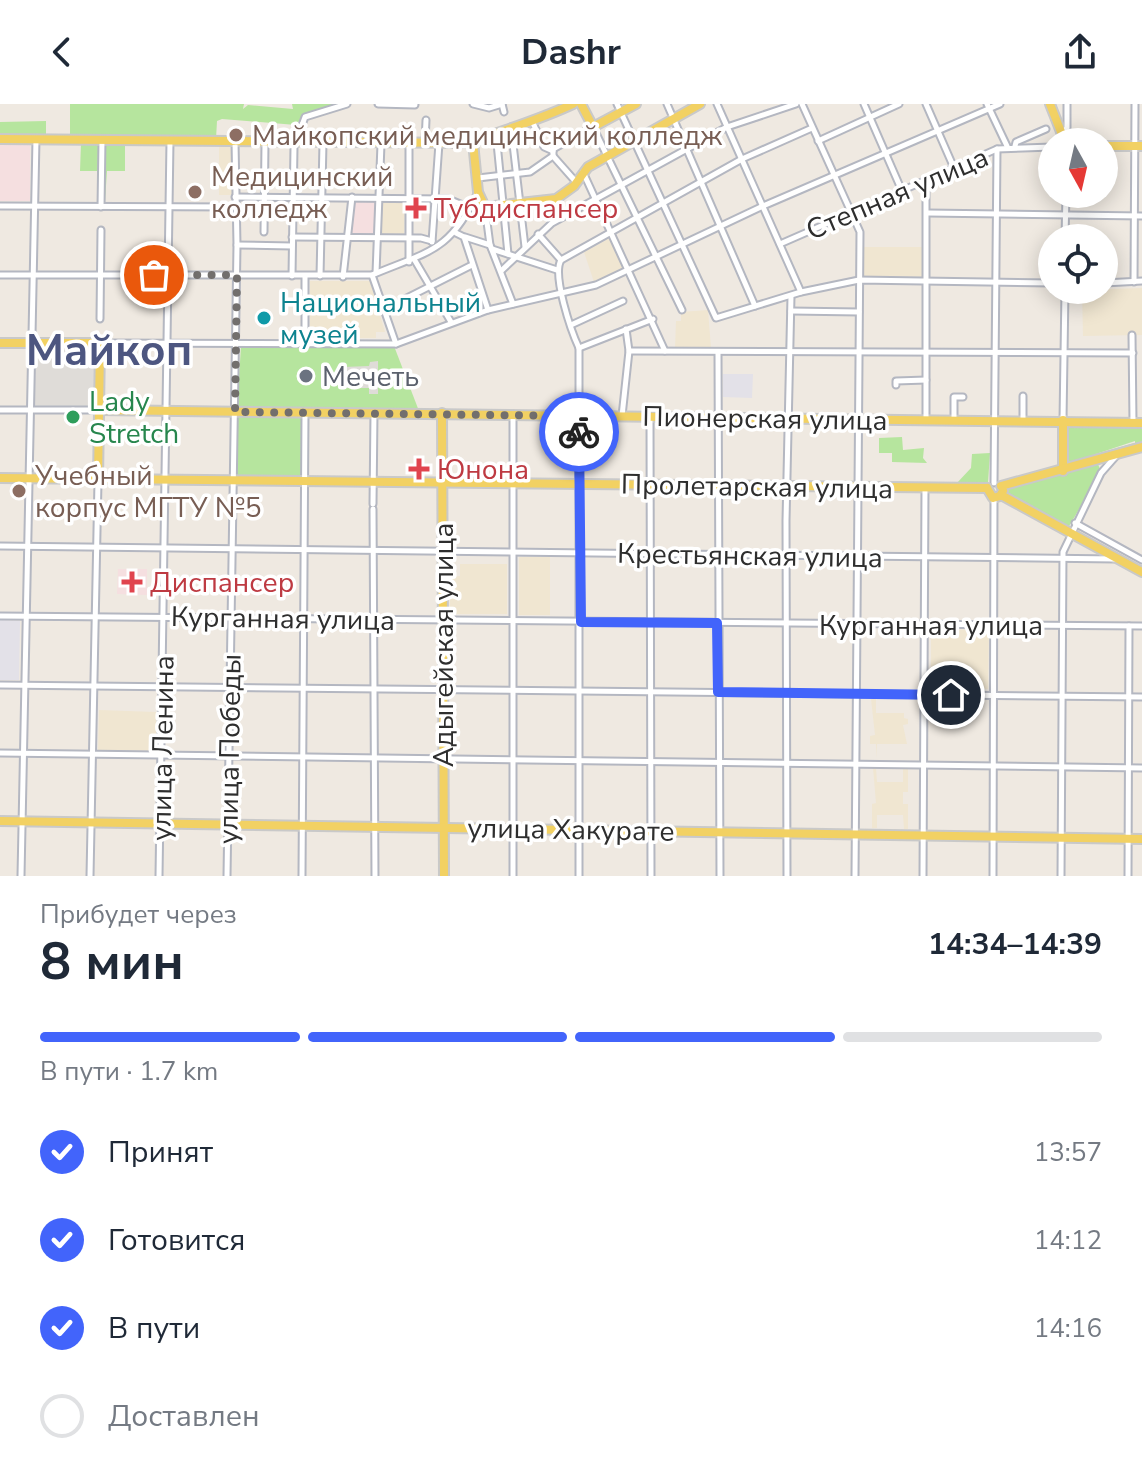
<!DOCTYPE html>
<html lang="ru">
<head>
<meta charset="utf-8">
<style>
  body { margin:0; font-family:"Nunito Sans",sans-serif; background:#f2f2f3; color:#1f2937; height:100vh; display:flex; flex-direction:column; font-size:30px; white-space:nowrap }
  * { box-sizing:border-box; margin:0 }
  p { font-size:26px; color:#747a83 }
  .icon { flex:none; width:44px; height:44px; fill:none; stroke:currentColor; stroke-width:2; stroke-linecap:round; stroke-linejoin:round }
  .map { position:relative; height:772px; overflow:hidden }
  .sheet { display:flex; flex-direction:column; background:#fff; flex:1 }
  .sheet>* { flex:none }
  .needle { width:52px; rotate:172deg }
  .controls { position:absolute; left:1038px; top:24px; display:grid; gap:16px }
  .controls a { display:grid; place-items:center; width:80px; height:80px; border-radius:50%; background:#fff; box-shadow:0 4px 20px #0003; font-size:40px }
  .pin { position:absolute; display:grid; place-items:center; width:68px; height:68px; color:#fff; margin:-34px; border:4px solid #fff; border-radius:50%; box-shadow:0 2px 8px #0007 }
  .courier { position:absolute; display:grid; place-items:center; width:80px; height:80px; margin:-40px; border:6px solid #4264fb; border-radius:50%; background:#fff; color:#222; box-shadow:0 2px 10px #0007 }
  .overview em { font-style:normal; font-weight:700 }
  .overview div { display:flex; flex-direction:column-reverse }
  .overview { display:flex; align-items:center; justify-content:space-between; height:136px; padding:0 40px }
  h1 { font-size:52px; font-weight:700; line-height:60px }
  .bar { display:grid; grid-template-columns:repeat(4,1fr); gap:12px 8px; align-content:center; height:96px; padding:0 40px }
  .bar i { height:10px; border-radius:6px; background:#e0e1e3 }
  .bar .selected { background:#4264fb }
  .bar p { grid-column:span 4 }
  ol { padding:0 40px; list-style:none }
  li { display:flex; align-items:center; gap:24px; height:88px }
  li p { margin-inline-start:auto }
  li .icon { padding:8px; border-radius:50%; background:#4264fb; color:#fff; stroke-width:4 }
  li:last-child { color:#747a83 }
  li i { width:44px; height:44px; border:4px solid #e0e1e3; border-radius:50% }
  header { display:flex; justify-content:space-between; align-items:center; height:104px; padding:0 40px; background:#fff; font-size:36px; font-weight:700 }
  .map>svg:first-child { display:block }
  .industrial { fill:#e3e1e8 }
  .education { fill:#f0e6d1 }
  .medical { fill:#f5dfe0 }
  .green { fill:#b6e59e }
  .plaza { fill:#dfdcd8 }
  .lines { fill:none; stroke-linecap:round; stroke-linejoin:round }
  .minor-casing { stroke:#b4b7c1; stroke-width:9 }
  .major-casing { stroke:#c9c9c9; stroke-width:12 }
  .minor { stroke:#fff; stroke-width:5 }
  .major { stroke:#f2d163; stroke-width:8 }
  .done { stroke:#726f6d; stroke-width:8; stroke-dasharray:0 14.4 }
  .route { stroke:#4264fb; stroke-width:10 }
  .education-dot { fill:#8d6e63; stroke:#fff; stroke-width:3 }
  .health-dot { fill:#e0444e; stroke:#fff; stroke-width:3 }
  .culture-dot { fill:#0f9aa8; stroke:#fff; stroke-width:3 }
  .worship-dot { fill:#6b7280; stroke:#fff; stroke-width:3 }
  .leisure-dot { fill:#2e9e5b; stroke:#fff; stroke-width:3 }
  .labels { text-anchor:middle; stroke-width:7; stroke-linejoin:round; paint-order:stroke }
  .education-label { font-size:28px; fill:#785e54; stroke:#fff; text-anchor:start }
  .street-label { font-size:28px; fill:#2e2e2e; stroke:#fff }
  .health-label { font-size:28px; fill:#be3a42; stroke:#fff; text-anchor:start }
  .culture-label { font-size:28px; fill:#0d838f; stroke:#fff; text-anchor:start }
  .worship-label { font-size:28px; fill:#5b616d; stroke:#fff; text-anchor:start }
  .leisure-label { font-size:28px; fill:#27864d; stroke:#fff; text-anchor:start }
  .town-label { font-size:44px; font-weight:bold; fill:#4d5680; stroke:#fff }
</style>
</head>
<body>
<header><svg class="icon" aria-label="back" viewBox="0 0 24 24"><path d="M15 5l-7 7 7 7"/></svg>Dashr<svg class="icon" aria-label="share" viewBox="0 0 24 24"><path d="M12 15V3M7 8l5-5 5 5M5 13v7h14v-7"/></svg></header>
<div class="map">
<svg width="1142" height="772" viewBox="0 0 1142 772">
  <rect width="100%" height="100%" fill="#efe9e1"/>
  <g class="industrial">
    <path d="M723,270H753L752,294L723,293Z"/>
    <path d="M0,516L20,517L19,576H0Z"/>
  </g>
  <g class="education">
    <path d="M219,42H233L232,91H219Z"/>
    <path d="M381,98H405L404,131H381Z"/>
    <path d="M612,133L627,163L594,178L584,148Z"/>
    <path d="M864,143H926V173L864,172Z"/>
    <path d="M310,177H370L385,228H376V234H310Z"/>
    <path d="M1142,184V231L1083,232L1082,186Z"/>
    <path d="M708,206L711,244H675L676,217H681V208Z"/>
    <rect x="519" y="453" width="31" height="58"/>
    <path d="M460,460H507V510H450V473L460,472Z"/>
    <path d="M931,525L989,526L988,585H931Z"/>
    <path d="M871,595H876V609H904V614L908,615V620L903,621L907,640H877V655L876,640H870V632L875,631Z"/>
    <path d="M99,606L156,608V647L98,646Z"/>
    <path d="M873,664H876L877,678H903V664H908V688H903V700H908V725H904L903,711H877V724H872V700L876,699Z"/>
  </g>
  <g class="medical">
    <rect x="0" y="40" width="30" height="57"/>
    <path d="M352,97L376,98V131L349,130Z"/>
    <path d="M118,465H147V491L117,490Z"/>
  </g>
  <g class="green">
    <path d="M70,0H244L243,5L248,1L293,5L292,0H344L302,13L296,21L222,15L217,17L216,35L70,34Z"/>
    <path d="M46,17V33L0,32V18Z"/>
    <path d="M107,38H125V67H107L105,97V67H100L98,97L97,67H80L81,39Z"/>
    <path d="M241,242H394L419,307L237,304Z"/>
    <path d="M238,311L303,312L301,373H237Z"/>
    <path d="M1065,321L1142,322V340L1135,342V337L1090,352L1134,339L1133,342L1069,363Z"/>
    <path d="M902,333L903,346L924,344L923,354L927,359L892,358V349H879V334Z"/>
    <path d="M990,349L988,379L956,380L971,364L972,350Z"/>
    <path d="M1091,360H1098L1101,368L1068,424L1005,389L1007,383Z"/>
  </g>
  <g class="plaza">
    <path d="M35,243H96L95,304L33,303Z"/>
    <path d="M378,257V290H369V284H343V280H334V268H343V263L369,262L370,258Z"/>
  </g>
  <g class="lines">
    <defs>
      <g id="minor">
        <path d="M378,0L415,1"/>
        <path d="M473,0L489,4L502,0"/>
        <path d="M502,0L504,8"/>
        <path d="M617,0L716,214L801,188L859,176L1052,179"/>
        <path d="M667,0L755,202"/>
        <path d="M717,0L801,188"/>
        <path d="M802,0L860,128L855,772"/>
        <path d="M864,0L902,87"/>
        <path d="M926,0L954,64"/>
        <path d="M987,0L1007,42"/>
        <path d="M533,19L544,43L553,47"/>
        <path d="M511,23L525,143"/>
        <path d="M1063,28L1067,24V0"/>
        <path d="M496,29L508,150"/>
        <path d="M818,37L899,0"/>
        <path d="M425,39L426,16"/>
        <path d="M1015,42L1016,38L1046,25"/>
        <path d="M553,52L576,78"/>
        <path d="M583,68L665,247"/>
        <path d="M478,74L530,68L553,52V45L593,23L682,206"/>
        <path d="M235,93L448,95L470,104L485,103L490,141L513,200"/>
        <path d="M0,102L236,103"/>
        <path d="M101,103L102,36"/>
        <path d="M928,109L1142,112"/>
        <path d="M264,128L265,38"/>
        <path d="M456,129L464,133L488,206"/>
        <path d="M538,130L561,156"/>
        <path d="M292,133L421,134L432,137"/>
        <path d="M465,133L490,141"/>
        <path d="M1065,134L1066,90"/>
        <path d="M432,138L439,39"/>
        <path d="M780,140L997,45L1052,43"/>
        <path d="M237,141L292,142"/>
        <path d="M492,145L557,166"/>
        <path d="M1104,146L1105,140"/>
        <path d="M414,155L451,218"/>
        <path d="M561,156C552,171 571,227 579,244V772"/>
        <path d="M561,156L742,55L812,24"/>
        <path d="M1104,156L1105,179"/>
        <path d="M409,158V40"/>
        <path d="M501,167L552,119L727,23L796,0"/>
        <path d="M376,169L381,40"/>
        <path d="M0,171H372C429,147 450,148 478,88"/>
        <path d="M372,171L396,240"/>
        <path d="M292,172L294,43L305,13L347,0"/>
        <path d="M320,172L323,39"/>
        <path d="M343,173L352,93"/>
        <path d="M1134,178L1135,0"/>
        <path d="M1104,179L1142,177"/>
        <path d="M385,205L472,161"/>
        <path d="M791,207L859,208"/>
        <path d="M100,215L101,126"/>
        <path d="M571,221L623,197"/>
        <path d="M1132,231L1133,318"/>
        <path d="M100,239L396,240L488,206L596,181L763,102L1000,0"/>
        <path d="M305,239V172"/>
        <path d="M579,244L653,215"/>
        <path d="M629,247L1133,249"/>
        <path d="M718,248L720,772"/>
        <path d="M896,281V277L926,276"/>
        <path d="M0,306H99"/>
        <path d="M622,312L629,247L626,225"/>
        <path d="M650,313L651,772"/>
        <path d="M926,315V77"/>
        <path d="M954,316V293H963"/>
        <path d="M1023,316V292"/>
        <path d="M1063,316L1065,186"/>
        <path d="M994,379L997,45"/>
        <path d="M373,400L374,309"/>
        <path d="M373,405L375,772"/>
        <path d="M1075,419L1142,456"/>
        <path d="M0,442L1116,455"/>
        <path d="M0,512L1142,522"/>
        <path d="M0,581L1142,593"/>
        <path d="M0,649L1142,664"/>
        <path d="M21,772L36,35"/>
        <path d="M90,772L98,377"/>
        <path d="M159,772L170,37"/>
        <path d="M227,772L237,141L235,38"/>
        <path d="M302,772L305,309"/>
        <path d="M513,772V310"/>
        <path d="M787,772L786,417L791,192"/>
        <path d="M923,772L925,384"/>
        <path d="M993,772L994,395"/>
        <path d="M1061,772L1063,448L1101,369L1116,352"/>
        <path d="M1128,772L1129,522"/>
      </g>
      <g id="major">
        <path d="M581,0L593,23L636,0"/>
        <path d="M1050,0L1065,38"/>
        <path d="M0,35L470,39C504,26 539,16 573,0"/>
        <path d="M473,38L478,88L485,103L556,95L574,82L588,63L700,0"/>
        <path d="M1104,42H1142"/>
        <path d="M0,239H100L98,376"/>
        <path d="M99,306L1142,319"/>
        <path d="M442,309L444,772"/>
        <path d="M1063,367V316"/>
        <path d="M0,374L987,384"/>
        <path d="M1001,382L1142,343"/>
        <path d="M987,384L993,394L1000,392L1003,387"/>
        <path d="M1001,391L1142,468"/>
        <path d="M0,717L1142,735"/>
      </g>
    </defs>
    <use href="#minor" class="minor-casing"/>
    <use href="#major" class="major-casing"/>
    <use href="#minor" class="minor"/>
    <use href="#major" class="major"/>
  </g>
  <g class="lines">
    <path class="done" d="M154,171H237L235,308L579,312V328"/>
    <path class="route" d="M579,328L581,518L717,519L718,588L951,591"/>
  </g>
  <g class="education-dot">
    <circle cx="236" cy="31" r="8"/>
    <circle cx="195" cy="88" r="8"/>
    <circle cx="19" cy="387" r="8"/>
  </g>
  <g class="health-dot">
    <path d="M412 92h8v8h8v8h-8v8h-8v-8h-8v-8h8z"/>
    <path d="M415 353h8v8h8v8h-8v8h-8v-8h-8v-8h8z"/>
    <path d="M128 466h8v8h8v8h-8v8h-8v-8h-8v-8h8z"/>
  </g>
  <circle class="culture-dot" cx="264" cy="214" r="8"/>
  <circle class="worship-dot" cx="306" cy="272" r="8"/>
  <circle class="leisure-dot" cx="73" cy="313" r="8"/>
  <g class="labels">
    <g class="education-label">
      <text x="252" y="41">Майкопский медицинский колледж</text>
      <text x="211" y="82">Медицинский<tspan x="211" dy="32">колледж</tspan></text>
      <text x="35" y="381">Учебный<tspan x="35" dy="32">корпус МГТУ №5</tspan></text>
    </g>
    <g class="street-label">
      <text transform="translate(897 89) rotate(-23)" y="10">Степная улица</text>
      <text transform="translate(765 314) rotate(1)" y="10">Пионерская улица</text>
      <text transform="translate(757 382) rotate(1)" y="10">Пролетарская улица</text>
      <text transform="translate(750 451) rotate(1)" y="10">Крестьянская улица</text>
      <text transform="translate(283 514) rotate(1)" y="10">Курганная улица</text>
      <text x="931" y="531">Курганная улица</text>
      <text transform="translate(443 541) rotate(-90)" y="10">Адыгейская улица</text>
      <text transform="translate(162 644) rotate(-89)" y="10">улица Ленина</text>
      <text transform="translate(229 645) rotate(-89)" y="10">улица Победы</text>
      <text transform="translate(571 725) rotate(1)" y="10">улица Хакурате</text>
    </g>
    <g class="health-label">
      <text x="434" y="114">Тубдиспансер</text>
      <text x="437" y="375">Юнона</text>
      <text x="150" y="488">Диспансер</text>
    </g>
    <g class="culture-label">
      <text x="280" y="208">Национальный<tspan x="280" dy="32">музей</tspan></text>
    </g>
    <g class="worship-label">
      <text x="322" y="282">Мечеть</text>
    </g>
    <g class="leisure-label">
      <text x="89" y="307">Lady<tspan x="89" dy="32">Stretch</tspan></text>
    </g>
    <g class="town-label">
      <text x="109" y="261">Майкоп</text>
    </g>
  </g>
</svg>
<div class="controls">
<a><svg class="needle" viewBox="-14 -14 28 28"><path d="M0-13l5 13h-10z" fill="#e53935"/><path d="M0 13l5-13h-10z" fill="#747a83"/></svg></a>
<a><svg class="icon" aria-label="locate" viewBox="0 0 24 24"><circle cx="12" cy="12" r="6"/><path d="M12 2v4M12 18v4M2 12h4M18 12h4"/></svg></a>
</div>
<div class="pin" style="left:154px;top:171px;background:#ea580c"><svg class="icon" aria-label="bag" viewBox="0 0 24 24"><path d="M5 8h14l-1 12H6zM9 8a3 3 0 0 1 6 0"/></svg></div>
<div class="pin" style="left:951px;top:591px;background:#1f2937"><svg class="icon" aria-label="home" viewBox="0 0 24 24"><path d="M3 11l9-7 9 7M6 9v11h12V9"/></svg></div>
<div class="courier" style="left:579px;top:328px"><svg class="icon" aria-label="bike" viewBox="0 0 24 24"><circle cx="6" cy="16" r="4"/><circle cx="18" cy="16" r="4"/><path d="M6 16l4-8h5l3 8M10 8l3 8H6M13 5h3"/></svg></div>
</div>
<section class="sheet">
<div class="overview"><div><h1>8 мин</h1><p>Прибудет через</p></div><em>14:34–14:39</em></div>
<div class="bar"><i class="selected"></i><i class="selected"></i><i class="selected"></i><i></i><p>В пути · 1.7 km</p></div>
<ol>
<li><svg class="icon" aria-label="check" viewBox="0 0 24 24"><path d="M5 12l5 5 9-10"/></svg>Принят<p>13:57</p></li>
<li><svg class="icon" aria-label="check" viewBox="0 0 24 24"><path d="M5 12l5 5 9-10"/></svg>Готовится<p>14:12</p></li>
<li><svg class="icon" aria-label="check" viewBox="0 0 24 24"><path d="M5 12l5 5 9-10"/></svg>В пути<p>14:16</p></li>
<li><i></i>Доставлен</li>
</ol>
</section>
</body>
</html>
